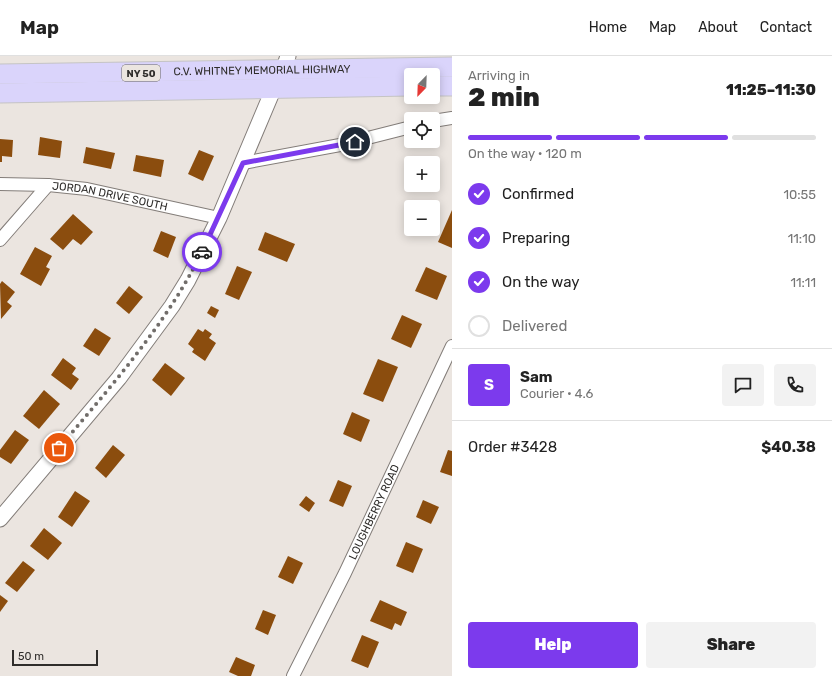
<!DOCTYPE html>
<html lang="en">
<head>
<meta charset="utf-8">
<style>
  body { margin:0; font-family:Rubik,sans-serif; background:#f2f2f2; color:#222; height:100vh; display:flex; flex-direction:column; font-size:15px; white-space:nowrap }
  * { box-sizing:border-box; margin:0 }
  p { font-size:13px; color:#767676 }
  .icon { flex:none; width:22px; height:22px; fill:none; stroke:currentColor; stroke-width:2; stroke-linecap:round; stroke-linejoin:round }
  .map { position:relative; flex:1; overflow:hidden }
  .details { display:flex; flex-direction:column; background:#fff; width:380px }
  .details>* { flex:none }
  .needle { width:26px; rotate:203deg }
  .tools { position:absolute; left:404px; top:12px; display:grid; gap:8px }
  .tools a { display:grid; place-items:center; width:36px; height:36px; border-radius:4px; background:#fff; box-shadow:0 2px 10px #0003; font-size:20px }
  .scale { position:absolute; left:12px; bottom:10px; width:86px; box-sizing:border-box; padding-left:4px; border:2px solid #2f2d2b; border-top:0; font-size:11px; line-height:14px; white-space:nowrap; color:#2f2d2b; -webkit-text-stroke:3px #ebe5e0; paint-order:stroke }
  .pin { position:absolute; display:grid; place-items:center; width:34px; height:34px; color:#fff; margin:-17px; border:2px solid #fff; border-radius:50%; box-shadow:0 1px 4px #0007 }
  .courier { position:absolute; display:grid; place-items:center; width:40px; height:40px; margin:-20px; border:3px solid #7c3aed; border-radius:50%; background:#fff; color:#222; box-shadow:0 1px 5px #0007 }
  .headline em { font-style:normal; font-weight:800 }
  .headline div { display:flex; flex-direction:column-reverse }
  .headline { display:flex; align-items:center; justify-content:space-between; height:68px; padding:0 16px }
  h1 { font-size:26px; font-weight:800; line-height:30px }
  .bar { display:grid; grid-template-columns:repeat(4,1fr); gap:6px 4px; align-content:center; height:48px; padding:0 16px }
  .bar i { height:5px; border-radius:3px; background:#e0e0e0 }
  .bar .on { background:#7c3aed }
  .bar p { grid-column:span 4 }
  .line { display:flex; align-items:center; gap:10px; padding:0 16px; border-top:1px solid #e0e0e0 }
  .line div { flex:1 }
  .round { display:grid; place-items:center; flex:none; width:42px; height:42px; border-radius:4px; background:#f2f2f2 }
  ol { padding:0 16px; list-style:none }
  li { display:flex; align-items:center; gap:12px; height:44px }
  li p { margin-inline-start:auto }
  li .icon { padding:4px; border-radius:50%; background:#7c3aed; color:#fff; stroke-width:4 }
  li:last-child { color:#767676 }
  li i { width:22px; height:22px; border:2px solid #e0e0e0; border-radius:50% }
  .action { display:flex; gap:8px; margin-top:auto; padding:8px 16px }
  .action a { flex:1; height:46px; border-radius:4px; background:#7c3aed; color:#fff; font-size:16px; font-weight:800; line-height:46px; text-align:center }
  .action a+a { background:#f2f2f2; color:#222 }
  header { display:flex; align-items:center; gap:24px; box-sizing:border-box; height:56px; padding:0 20px; background:#fff; border-bottom:1px solid #e0e0e0 }
  header strong { font-size:19px }
  nav { display:flex; gap:22px; margin-inline-start:auto; font-size:14px }
  main { display:flex; flex:1; min-height:0 }
  .map>svg:first-child { display:block }
  .building { fill:#8b4d0e }
  .lines { fill:none; stroke-linecap:round; stroke-linejoin:round }
  .minor-casing { stroke:#837d79; stroke-width:14 }
  .tertiary-casing { stroke:#837d79; stroke-width:17 }
  .trunk-casing { stroke:#c5c4c4; stroke-width:21 }
  .minor { stroke:#fff; stroke-width:12 }
  .tertiary { stroke:#fff; stroke-width:15 }
  .trunk { stroke:#dad4fb; stroke-width:19 }
  .done { stroke:#716d6a; stroke-width:4; stroke-dasharray:0 7.2 }
  .route { stroke:#7c3aed; stroke-width:5 }
  .labels { text-anchor:middle; stroke-width:4; stroke-linejoin:round; paint-order:stroke }
  .shield { fill:#ebe5e0; stroke:#676461; stroke-width:1 }
  .shield-label { font-size:10px; font-weight:bold; fill:#2f2d2b }
  .street-label { font-size:11px; fill:#2f2d2b; stroke:#ebe5e0 }
</style>
</head>
<body>
<header>
<strong>Map</strong>
<nav><a>Home</a><a>Map</a><a>About</a><a>Contact</a></nav>
</header>
<main>
<div class="map">
<svg width="452" height="620" viewBox="0 0 452 620">
  <rect width="100%" height="100%" fill="#ebe5e0"/>
  <g class="building">
    <path d="M40,81L62,85L60,102L38,99Z"/>
    <path d="M0,83L13,84L12,101L2,100V106H0Z"/>
    <path d="M86,91L115,97L111,113L83,107Z"/>
    <path d="M199,94L214,100L203,125L188,118Z"/>
    <path d="M136,99L164,104L161,121L133,115Z"/>
    <path d="M452,154V192L438,186Z"/>
    <path d="M73,158L93,176L81,189L73,183L63,194L50,183Z"/>
    <path d="M161,175L176,181L168,202L153,195Z"/>
    <path d="M265,176L295,188L287,206L258,194Z"/>
    <path d="M35,191L52,200L46,211L50,213L41,230L20,218Z"/>
    <path d="M237,210L252,216L239,244L225,238Z"/>
    <path d="M426,211L447,220L437,244L415,235Z"/>
    <path d="M2,225L15,236L7,246L12,250L1,263L0,228Z"/>
    <path d="M129,230L143,241L129,258L116,247Z"/>
    <path d="M211,250L219,254L215,262L207,257Z"/>
    <path d="M402,259L422,268L411,292L391,283Z"/>
    <path d="M95,272L111,282L99,300L83,290Z"/>
    <path d="M198,273L203,276L205,273L212,278L209,282L216,287L205,305L192,296L194,293L188,288Z"/>
    <path d="M63,302L76,312L72,318L79,323L71,334L51,319Z"/>
    <path d="M378,303L398,311L383,346L363,338Z"/>
    <path d="M165,307L185,322L171,340L152,324Z"/>
    <path d="M44,334L60,348L39,373L23,360Z"/>
    <path d="M352,356L370,364L361,386L343,378Z"/>
    <path d="M15,374L29,384L11,408L0,401V394Z"/>
    <path d="M113,389L125,399L106,422L95,412Z"/>
    <path d="M448,394L452,395V420L440,416Z"/>
    <path d="M338,424L352,430L343,451L329,445Z"/>
    <path d="M75,435L90,445L72,471L58,461Z"/>
    <path d="M306,440L315,447L309,456L299,449Z"/>
    <path d="M423,444L439,451L431,468L416,461Z"/>
    <path d="M44,472L62,487L48,504L30,490Z"/>
    <path d="M406,486L423,493L413,517L396,510Z"/>
    <path d="M288,500L303,507L293,528L278,521Z"/>
    <path d="M23,505L35,514L17,536L5,527Z"/>
    <path d="M0,539L8,545L0,556Z"/>
    <path d="M380,544L407,556L401,570L395,567L392,574L370,565Z"/>
    <path d="M263,554L276,559L268,579L255,573Z"/>
    <path d="M362,579L379,586L368,612L351,605Z"/>
    <path d="M236,601L255,609L251,620H238L229,616Z"/>
  </g>
  <g class="lines">
    <defs>
      <g id="minor">
        <path d="M433,65L452,62"/>
        <path d="M243,107L340,89L411,71"/>
        <path id="s1" d="M0,128L48,129L87,133L219,162"/>
        <path d="M0,184L48,129"/>
        <path id="s2" d="M293,620L345,517L452,290"/>
      </g>
      <path id="tertiary" d="M0,463L119,322L172,250L188,224L219,162L273,34L283,15L288,0"/>
      <g id="trunk">
        <path id="s3" d="M0,18L452,11"/>
        <path d="M433,30H452"/>
        <path d="M0,37L411,30"/>
      </g>
    </defs>
    <use href="#minor" class="minor-casing"/>
    <use href="#tertiary" class="tertiary-casing"/>
    <use href="#trunk" class="trunk-casing"/>
    <use href="#minor" class="minor"/>
    <use href="#tertiary" class="tertiary"/>
    <use href="#trunk" class="trunk"/>
  </g>
  <g class="lines">
    <path class="done" d="M59,392C111,330 166,269 202,196"/>
    <path class="route" d="M202,196L243,107L355,86"/>
  </g>
  <g class="labels">
    <rect class="shield" x="122" y="9" width="38" height="16" rx="3"/>
    <g class="shield-label">
      <text x="141" y="21">NY 50</text>
    </g>
    <g class="street-label">
      <text dy="4" stroke="none"><textPath href="#s3" startOffset="262">C.V. WHITNEY MEMORIAL HIGHWAY</textPath></text>
      <text dy="4" stroke="none"><textPath href="#s1" startOffset="111">JORDAN DRIVE SOUTH</textPath></text>
      <text dy="4" stroke="none"><textPath href="#s2" startOffset="183">LOUGHBERRY ROAD</textPath></text>
    </g>
  </g>
</svg>
<div class="tools">
<a><svg class="needle" viewBox="-14 -14 28 28"><path d="M0-13l5 13h-10z" fill="#e53935"/><path d="M0 13l5-13h-10z" fill="#767676"/></svg></a>
<a><svg class="icon" aria-label="locate" viewBox="0 0 24 24"><circle cx="12" cy="12" r="6"/><path d="M12 2v4M12 18v4M2 12h4M18 12h4"/></svg></a>
<a>+</a>
<a>−</a>
</div>
<div class="scale">50 m</div>
<div class="pin" style="left:59px;top:392px;background:#ea580c"><svg class="icon" aria-label="bag" viewBox="0 0 24 24"><path d="M5 8h14l-1 12H6zM9 8a3 3 0 0 1 6 0"/></svg></div>
<div class="pin" style="left:355px;top:86px;background:#1f2937"><svg class="icon" aria-label="home" viewBox="0 0 24 24"><path d="M3 11l9-7 9 7M6 9v11h12V9"/></svg></div>
<div class="courier" style="left:202px;top:196px"><svg class="icon" aria-label="car" viewBox="0 0 24 24"><path d="M5 17H2v-5l4-1 3-4h7l3 4 3 1v5h-3M9 17h6M6 11h13"/><circle cx="7" cy="17" r="2"/><circle cx="17" cy="17" r="2"/></svg></div>
</div>
<section class="details">
<div class="headline"><div><h1>2 min</h1><p>Arriving in</p></div><em>11:25–11:30</em></div>
<div class="bar"><i class="on"></i><i class="on"></i><i class="on"></i><i></i><p>On the way · 120 m</p></div>
<ol>
<li><svg class="icon" aria-label="check" viewBox="0 0 24 24"><path d="M5 12l5 5 9-10"/></svg>Confirmed<p>10:55</p></li>
<li><svg class="icon" aria-label="check" viewBox="0 0 24 24"><path d="M5 12l5 5 9-10"/></svg>Preparing<p>11:10</p></li>
<li><svg class="icon" aria-label="check" viewBox="0 0 24 24"><path d="M5 12l5 5 9-10"/></svg>On the way<p>11:11</p></li>
<li><i></i>Delivered</li>
</ol>
<div class="line" style="height:72px"><b class="round" style="background:#7c3aed;color:#fff">S</b><div><b>Sam</b><p>Courier · 4.6</p></div><a class="round"><svg class="icon" aria-label="chat" viewBox="0 0 24 24"><path d="M4 5h16v11H9l-5 4z"/></svg></a><a class="round"><svg class="icon" aria-label="phone" viewBox="0 0 24 24"><path d="M5 4h4l2 5-3 2q2 4 5 5l2-3 5 2v4C11 20 4 13 5 4z"/></svg></a></div>
<div class="line" style="height:52px"><div>Order #3428</div><b>$40.38</b></div>
<div class="action"><a>Help</a><a>Share</a></div>
</section>
</main>
</body>
</html>
